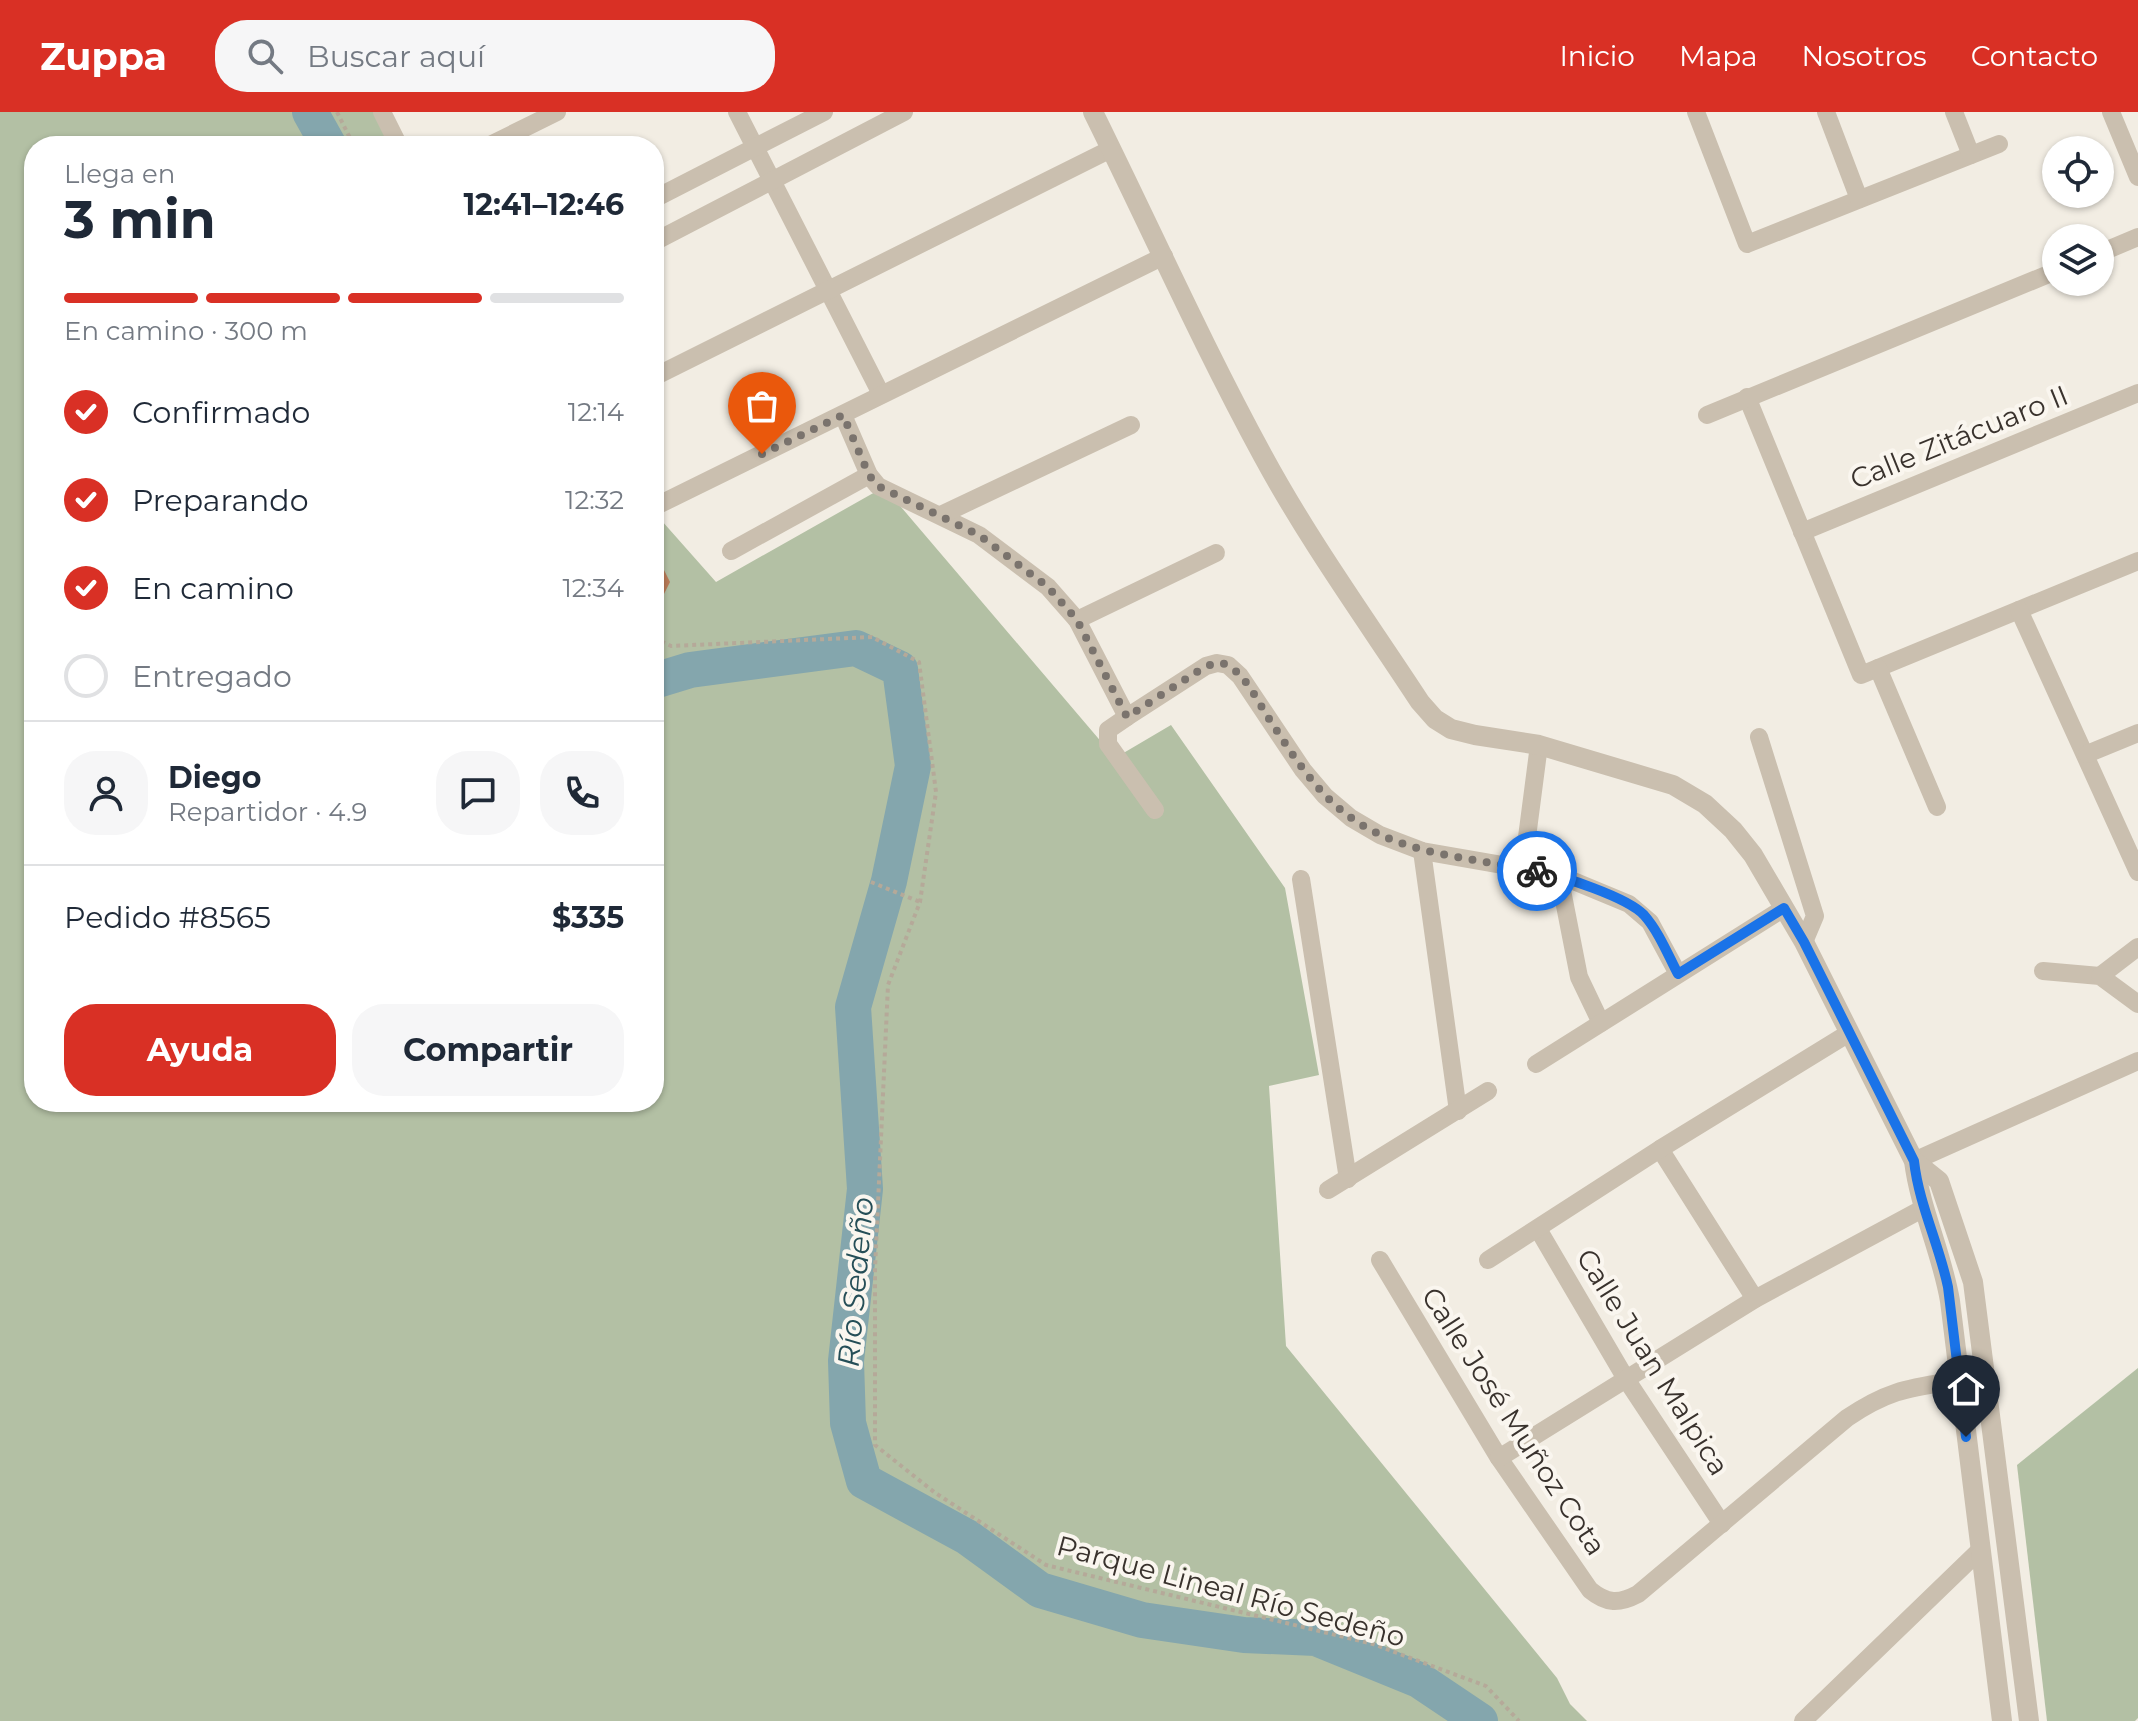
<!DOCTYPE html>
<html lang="es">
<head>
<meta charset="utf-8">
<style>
  body { margin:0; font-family:Montserrat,sans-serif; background:#f6f6f7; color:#1f2937; height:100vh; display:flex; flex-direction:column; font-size:30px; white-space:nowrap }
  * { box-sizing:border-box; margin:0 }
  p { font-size:26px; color:#747a83 }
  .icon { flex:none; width:44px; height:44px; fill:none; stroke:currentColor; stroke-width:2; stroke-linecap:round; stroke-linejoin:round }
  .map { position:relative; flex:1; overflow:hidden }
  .sheet { position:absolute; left:24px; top:24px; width:640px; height:976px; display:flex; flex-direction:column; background:#fff; border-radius:32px; box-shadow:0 2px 6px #0004 }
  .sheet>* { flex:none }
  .buttons { position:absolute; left:2042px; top:24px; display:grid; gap:16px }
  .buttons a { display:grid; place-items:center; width:72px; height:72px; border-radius:50%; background:#fff; box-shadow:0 2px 6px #0004; font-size:40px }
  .pin { position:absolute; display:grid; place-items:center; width:68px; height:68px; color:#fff; margin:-82px -34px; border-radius:50% 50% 50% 0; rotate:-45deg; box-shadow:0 0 8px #0007 }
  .pin .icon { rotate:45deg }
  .courier { position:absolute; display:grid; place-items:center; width:80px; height:80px; margin:-40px; border:6px solid #1a73e8; border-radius:50%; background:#fff; color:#222; box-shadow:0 2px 10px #0007 }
  .summary em { font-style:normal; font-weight:700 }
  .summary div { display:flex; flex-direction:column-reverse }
  .summary { display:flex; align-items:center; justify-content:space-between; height:136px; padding:0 40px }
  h1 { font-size:52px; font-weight:700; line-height:60px }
  .bar { display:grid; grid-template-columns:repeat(4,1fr); gap:12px 8px; align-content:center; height:96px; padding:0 40px }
  .bar i { height:10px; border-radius:6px; background:#e0e1e3 }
  .bar .active { background:#d93025 }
  .bar p { grid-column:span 4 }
  .line { display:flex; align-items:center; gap:20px; padding:0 40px; border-top:2px solid #e0e1e3 }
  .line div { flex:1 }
  .round { display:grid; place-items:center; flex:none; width:84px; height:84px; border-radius:32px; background:#f6f6f7 }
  ol { padding:0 40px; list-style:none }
  li { display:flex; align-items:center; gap:24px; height:88px }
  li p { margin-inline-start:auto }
  li .icon { padding:8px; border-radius:50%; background:#d93025; color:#fff; stroke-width:4 }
  li:last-child { color:#747a83 }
  li i { width:44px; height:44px; border:4px solid #e0e1e3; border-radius:50% }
  .button { display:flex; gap:16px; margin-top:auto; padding:16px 40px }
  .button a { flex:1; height:92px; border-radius:32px; background:#d93025; color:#fff; font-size:32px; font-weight:700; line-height:92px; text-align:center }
  .button a+a { background:#f6f6f7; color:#1f2937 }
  header { display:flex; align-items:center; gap:48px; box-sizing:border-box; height:112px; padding:0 40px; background:#d93025; color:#fff }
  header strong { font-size:38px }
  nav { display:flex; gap:44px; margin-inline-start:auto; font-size:28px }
  .search { width:560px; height:72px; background:#f6f6f7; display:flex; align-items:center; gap:20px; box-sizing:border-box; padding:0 28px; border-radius:32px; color:#747a83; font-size:30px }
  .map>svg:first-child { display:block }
  .green { fill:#b3c0a4 }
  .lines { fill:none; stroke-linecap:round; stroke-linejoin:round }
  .river { stroke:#84a6ad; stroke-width:36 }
  .building { fill:#bb7c58 }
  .path { stroke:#b5a999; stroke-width:4; stroke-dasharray:4 4; stroke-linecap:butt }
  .minor { stroke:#cabfaf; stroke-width:18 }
  .tertiary { stroke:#cabfaf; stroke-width:20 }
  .done { stroke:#7a736d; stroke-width:8; stroke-dasharray:0 14.4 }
  .route { stroke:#1a73e8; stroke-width:10 }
  .labels { text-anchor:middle; stroke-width:8; stroke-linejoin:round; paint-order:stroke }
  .street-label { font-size:28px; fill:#39322d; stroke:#faf6ef }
  .water-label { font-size:30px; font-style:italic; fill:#254e57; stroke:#faf6ef }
</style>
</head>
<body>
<header>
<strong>Zuppa</strong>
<div class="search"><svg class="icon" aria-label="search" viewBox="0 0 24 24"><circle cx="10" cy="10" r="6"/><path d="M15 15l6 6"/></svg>Buscar aquí</div>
<nav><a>Inicio</a><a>Mapa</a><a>Nosotros</a><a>Contacto</a></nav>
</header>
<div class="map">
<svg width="2138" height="1609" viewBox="0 0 2138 1609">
  <rect width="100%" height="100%" fill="#f2ede3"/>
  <g class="green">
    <path d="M0,0H391L408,34H34V990H654V400L716,470L884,375L1115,646L1171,613L1285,776L1319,963L1269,974L1286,1234L1557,1566L1570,1592L1587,1609H0Z"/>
    <path d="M2138,1256V1606L2135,1609H2047L2017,1353Z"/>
  </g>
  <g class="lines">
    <g class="river">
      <path d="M310,0L329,34"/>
      <path d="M654,569L690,558L856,536L900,557L913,654L889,769L853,895L865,1077L846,1249L848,1311L864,1369L967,1425L1040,1478L1142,1508L1244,1523L1316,1526L1419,1568L1480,1609"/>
    </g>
  </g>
  <path class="building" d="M654,438L670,470L654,502Z"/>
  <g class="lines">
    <g class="path">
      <path d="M337,0L354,34"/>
      <path d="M654,526L671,534L872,525L919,550L936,680L920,790L888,873L875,1157V1333L934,1380L1046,1453L1373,1532L1486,1574L1519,1609"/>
      <path d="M871,770L920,790"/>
    </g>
    <g class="minor">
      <path d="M382,0L399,34"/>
      <path d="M737,0L881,282"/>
      <path d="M1696,0L1747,132L1999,32"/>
      <path d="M1826,0L1859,87"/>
      <path d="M1954,0L1971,43"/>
      <path d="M2111,0L2138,65"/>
      <path d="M488,34L557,0"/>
      <path d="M654,87L824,0"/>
      <path d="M654,130L904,0"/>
      <path d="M2100,141L2138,125"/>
      <path d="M654,265L1111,37"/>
      <path d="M1747,285L1861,563L2138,449"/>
      <path d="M843,303L869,363L878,374L979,423L1048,475L1077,508L1127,605L1206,554L1217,551L1228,553L1240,564L1303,658L1325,684L1351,706L1380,723L1422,739L1559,763L1629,792L1650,810L1678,862"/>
      <path d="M1707,303L2056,159"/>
      <path d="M654,395L1164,144"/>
      <path d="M941,403L1131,313"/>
      <path d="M1802,420L2138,281"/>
      <path d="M731,439L869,363"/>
      <path d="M2019,498L2138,760"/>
      <path d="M1077,508L1216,441"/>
      <path d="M1878,556L1937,695"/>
      <path d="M1127,605L1108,618V632L1155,698"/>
      <path d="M1759,625L1815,804L1804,830"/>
      <path d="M2087,642L2138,621"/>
      <path d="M1422,739L1458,999"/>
      <path d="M1523,756L1539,633"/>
      <path d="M1559,763L1579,865L1601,911"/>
      <path d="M1301,767L1348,1067"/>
      <path d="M2043,859L2100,864L2138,892"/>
      <path d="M2100,864L2138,835"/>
      <path d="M1536,952L1784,796"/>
      <path d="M1660,1037L1755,1187"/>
      <path d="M1914,1049L2138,949"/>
      <path d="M1328,1078L1488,979"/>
      <path d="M1538,1117L1626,1267L1722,1412"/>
      <path d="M1380,1148L1499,1346L1590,1478C1607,1492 1619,1492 1638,1482L1847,1306C1890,1277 1910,1276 1959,1268"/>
      <path d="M1488,1148L1660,1037L1849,921"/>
      <path d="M1499,1346L1755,1187L1924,1096"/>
      <path d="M1803,1609L1980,1438"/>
    </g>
    <g class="tertiary">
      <path d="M1093,0C1150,115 1202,232 1263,344C1309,429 1367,509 1420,590L1435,607L1451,617L1475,623L1539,633L1673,673L1705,692L1733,718L1753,743L1804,830L1914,1049C1920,1097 1942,1141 1950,1189L2002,1609"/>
      <path d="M1914,1049L1939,1069L1973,1170L2029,1609"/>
    </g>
  </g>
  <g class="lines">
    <path class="done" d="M762,342L843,303L869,363L878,374L979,423L1048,475L1077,508L1127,605L1206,554C1214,552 1221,549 1229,554C1246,565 1256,586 1266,602C1284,630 1301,657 1323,681C1381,744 1460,743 1537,759"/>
    <path class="route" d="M1537,759C1562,764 1627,785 1644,803C1659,820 1668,843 1678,862L1784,796L1804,830L1914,1049C1919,1093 1939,1132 1948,1175L1966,1325"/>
  </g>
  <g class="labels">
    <g class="street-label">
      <text transform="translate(1959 325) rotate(-22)" y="10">Calle Zitácuaro II</text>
      <text transform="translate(1653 1250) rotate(58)" y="10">Calle Juan Malpica</text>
      <text transform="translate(1514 1309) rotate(57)" y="10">Calle José Muñoz Cota</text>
      <text transform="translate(1231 1479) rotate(15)" y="10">Parque Lineal Río Sedeño</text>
    </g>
    <g class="water-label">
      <text transform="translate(856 1170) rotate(-85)" y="10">Río Sedeño</text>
    </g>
  </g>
</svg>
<div class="buttons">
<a><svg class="icon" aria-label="locate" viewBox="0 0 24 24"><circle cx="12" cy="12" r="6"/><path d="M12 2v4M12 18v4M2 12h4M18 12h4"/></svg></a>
<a><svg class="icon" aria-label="layers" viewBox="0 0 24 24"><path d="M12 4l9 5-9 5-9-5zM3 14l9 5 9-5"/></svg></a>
</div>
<div class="pin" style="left:762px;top:342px;background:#ea580c"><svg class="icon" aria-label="bag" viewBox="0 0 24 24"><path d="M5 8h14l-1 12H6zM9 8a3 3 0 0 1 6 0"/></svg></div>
<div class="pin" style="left:1966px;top:1325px;background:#1f2937"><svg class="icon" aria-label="home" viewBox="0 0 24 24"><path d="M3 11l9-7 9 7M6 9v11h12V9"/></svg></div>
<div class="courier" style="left:1537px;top:759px"><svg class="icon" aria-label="bike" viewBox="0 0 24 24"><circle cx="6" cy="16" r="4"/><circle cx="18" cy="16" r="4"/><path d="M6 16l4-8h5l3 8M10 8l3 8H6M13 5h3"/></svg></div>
<section class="sheet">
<div class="summary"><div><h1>3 min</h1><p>Llega en</p></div><em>12:41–12:46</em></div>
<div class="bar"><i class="active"></i><i class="active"></i><i class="active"></i><i></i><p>En camino · 300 m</p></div>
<ol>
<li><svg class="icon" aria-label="check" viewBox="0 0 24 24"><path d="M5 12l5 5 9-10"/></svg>Confirmado<p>12:14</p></li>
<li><svg class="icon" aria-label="check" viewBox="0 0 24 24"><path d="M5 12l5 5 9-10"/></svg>Preparando<p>12:32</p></li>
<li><svg class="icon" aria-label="check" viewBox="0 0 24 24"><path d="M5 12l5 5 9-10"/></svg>En camino<p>12:34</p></li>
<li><i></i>Entregado</li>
</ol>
<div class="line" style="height:144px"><a class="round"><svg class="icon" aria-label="person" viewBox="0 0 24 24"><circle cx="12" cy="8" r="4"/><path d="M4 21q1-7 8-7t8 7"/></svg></a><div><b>Diego</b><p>Repartidor · 4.9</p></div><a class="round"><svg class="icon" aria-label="chat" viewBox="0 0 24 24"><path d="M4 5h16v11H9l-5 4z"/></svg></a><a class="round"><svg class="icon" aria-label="phone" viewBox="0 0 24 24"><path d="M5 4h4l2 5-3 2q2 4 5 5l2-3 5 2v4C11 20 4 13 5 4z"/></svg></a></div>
<div class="line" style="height:104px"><div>Pedido #8565</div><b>$335</b></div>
<div class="button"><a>Ayuda</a><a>Compartir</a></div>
</section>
</div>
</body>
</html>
